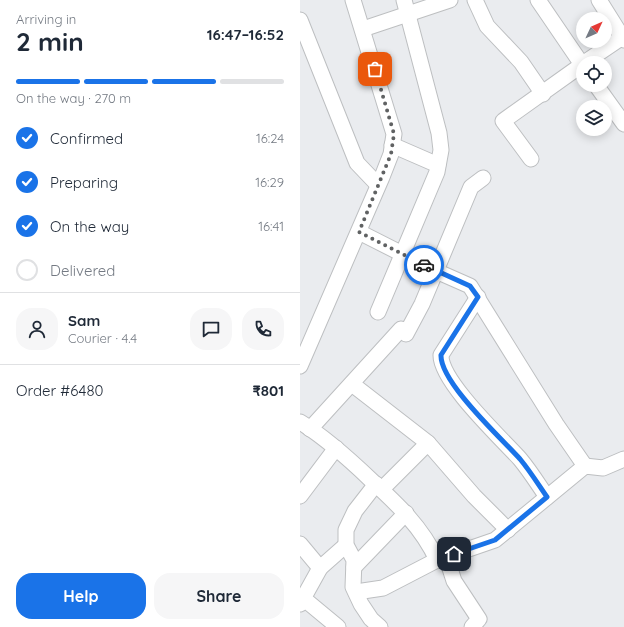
<!DOCTYPE html>
<html lang="en">
<head>
<meta charset="utf-8">
<style>
  body { margin:0; font-family:Quicksand,sans-serif; background:#f6f6f7; color:#1f2937; height:100vh; display:flex; flex-direction:column; font-size:15px; white-space:nowrap }
  * { box-sizing:border-box; margin:0 }
  p { font-size:13px; color:#747a83 }
  .icon { flex:none; width:22px; height:22px; fill:none; stroke:currentColor; stroke-width:2; stroke-linecap:round; stroke-linejoin:round }
  .map { position:relative; flex:1; overflow:hidden }
  .panel { display:flex; flex-direction:column; background:#fff; width:300px }
  .panel>* { flex:none }
  .needle { width:26px; rotate:46deg }
  .controls { position:absolute; left:276px; top:12px; display:grid; gap:8px }
  .controls a { display:grid; place-items:center; width:36px; height:36px; border-radius:50%; background:#fff; box-shadow:0 2px 10px #0003; font-size:20px }
  .pin { position:absolute; display:grid; place-items:center; width:34px; height:34px; color:#fff; margin:-17px; border-radius:8px; box-shadow:0 2px 6px #0006 }
  .courier { position:absolute; display:grid; place-items:center; width:40px; height:40px; margin:-20px; border:3px solid #1a73e8; border-radius:50%; background:#fff; color:#222; box-shadow:0 1px 5px #0007 }
  .headline em { font-style:normal; font-weight:700 }
  .headline div { display:flex; flex-direction:column-reverse }
  .headline { display:flex; align-items:center; justify-content:space-between; height:68px; padding:0 16px }
  h1 { font-size:26px; font-weight:700; line-height:30px }
  .bar { display:grid; grid-template-columns:repeat(4,1fr); gap:6px 4px; align-content:center; height:48px; padding:0 16px }
  .bar i { height:5px; border-radius:3px; background:#e0e1e3 }
  .bar .on { background:#1a73e8 }
  .bar p { grid-column:span 4 }
  .line { display:flex; align-items:center; gap:10px; padding:0 16px; border-top:1px solid #e0e1e3 }
  .line div { flex:1 }
  .round { display:grid; place-items:center; flex:none; width:42px; height:42px; border-radius:16px; background:#f6f6f7 }
  ol { padding:0 16px; list-style:none }
  li { display:flex; align-items:center; gap:12px; height:44px }
  li p { margin-inline-start:auto }
  li .icon { padding:4px; border-radius:50%; background:#1a73e8; color:#fff; stroke-width:4 }
  li:last-child { color:#747a83 }
  li i { width:22px; height:22px; border:2px solid #e0e1e3; border-radius:50% }
  .button { display:flex; gap:8px; margin-top:auto; padding:8px 16px }
  .button a { flex:1; height:46px; border-radius:16px; background:#1a73e8; color:#fff; font-size:16px; font-weight:700; line-height:46px; text-align:center }
  .button a+a { background:#f6f6f7; color:#1f2937 }
  main { display:flex; flex:1; min-height:0 }
  .map>svg:first-child { display:block }
  .lines { fill:none; stroke-linecap:round; stroke-linejoin:round }
  .minor-casing { stroke:#bdbfc1; stroke-width:17 }
  .minor { stroke:#fff; stroke-width:15 }
  .done { stroke:#606263; stroke-width:4; stroke-dasharray:0 7.2 }
  .route { stroke:#1a73e8; stroke-width:5 }
</style>
</head>
<body>
<main>
<section class="panel">
<div class="headline"><div><h1>2 min</h1><p>Arriving in</p></div><em>16:47–16:52</em></div>
<div class="bar"><i class="on"></i><i class="on"></i><i class="on"></i><i></i><p>On the way · 270 m</p></div>
<ol>
<li><svg class="icon" aria-label="check" viewBox="0 0 24 24"><path d="M5 12l5 5 9-10"/></svg>Confirmed<p>16:24</p></li>
<li><svg class="icon" aria-label="check" viewBox="0 0 24 24"><path d="M5 12l5 5 9-10"/></svg>Preparing<p>16:29</p></li>
<li><svg class="icon" aria-label="check" viewBox="0 0 24 24"><path d="M5 12l5 5 9-10"/></svg>On the way<p>16:41</p></li>
<li><i></i>Delivered</li>
</ol>
<div class="line" style="height:72px"><a class="round"><svg class="icon" aria-label="person" viewBox="0 0 24 24"><circle cx="12" cy="8" r="4"/><path d="M4 21q1-7 8-7t8 7"/></svg></a><div><b>Sam</b><p>Courier · 4.4</p></div><a class="round"><svg class="icon" aria-label="chat" viewBox="0 0 24 24"><path d="M4 5h16v11H9l-5 4z"/></svg></a><a class="round"><svg class="icon" aria-label="phone" viewBox="0 0 24 24"><path d="M5 4h4l2 5-3 2q2 4 5 5l2-3 5 2v4C11 20 4 13 5 4z"/></svg></a></div>
<div class="line" style="height:52px"><div>Order #6480</div><b>₹801</b></div>
<div class="button"><a>Help</a><a>Share</a></div>
</section>
<div class="map">
<svg width="324" height="627" viewBox="0 0 324 627">
  <rect width="100%" height="100%" fill="#eaecef"/>
  <g class="lines">
    <defs>
      <g id="minor">
        <path d="M175,0L187,26L221,62L243,94"/>
        <path d="M238,0L283,66"/>
        <path d="M299,0L324,40"/>
        <path d="M0,20L57,163L78,185"/>
        <path d="M63,29L150,0"/>
        <path d="M284,63L324,36"/>
        <path d="M296,85L324,124"/>
        <path d="M92,145L138,165"/>
        <path d="M231,159L203,121L283,64"/>
        <path d="M59,232L136,271L170,286L256,424L285,466"/>
        <path d="M178,297L141,355C140,381 201,438 220,459C230,471 238,484 247,497"/>
        <path d="M78,312L137,172L141,150L139,133L104,0"/>
        <path d="M0,366L82,177L91,154L94,134L53,0"/>
        <path d="M52,384L128,443"/>
        <path d="M0,422C26,438 49,459 71,480C97,504 122,527 137,560"/>
        <path d="M10,429L101,329L106,334L122,304L171,187L183,178"/>
        <path d="M76,484L55,511L46,530V545L54,560L53,587L61,604L71,619L80,627"/>
        <path d="M82,489L128,443L174,496L208,530"/>
        <path d="M0,496L36,448"/>
        <path d="M0,544L20,568"/>
        <path d="M146,556L154,581L179,619L172,627"/>
        <path d="M54,567L106,513"/>
        <path d="M56,592L83,588L137,560L195,540L285,466L303,468L324,459"/>
        <path d="M3,598L38,627"/>
        <path d="M0,604L20,568L46,545"/>
      </g>
    </defs>
    <use href="#minor" class="minor-casing"/>
    <use href="#minor" class="minor"/>
  </g>
  <g class="lines">
    <path class="done" d="M75,69L94,134L91,154L59,232L124,265"/>
    <path class="route" d="M124,265L170,286L178,297L141,355C140,382 201,438 220,459C230,471 238,484 247,497L195,540L154,554"/>
  </g>
</svg>
<div class="controls">
<a><svg class="needle" viewBox="-14 -14 28 28"><path d="M0-13l5 13h-10z" fill="#e53935"/><path d="M0 13l5-13h-10z" fill="#747a83"/></svg></a>
<a><svg class="icon" aria-label="locate" viewBox="0 0 24 24"><circle cx="12" cy="12" r="6"/><path d="M12 2v4M12 18v4M2 12h4M18 12h4"/></svg></a>
<a><svg class="icon" aria-label="layers" viewBox="0 0 24 24"><path d="M12 4l9 5-9 5-9-5zM3 14l9 5 9-5"/></svg></a>
</div>
<div class="pin" style="left:75px;top:69px;background:#ea580c"><svg class="icon" aria-label="bag" viewBox="0 0 24 24"><path d="M5 8h14l-1 12H6zM9 8a3 3 0 0 1 6 0"/></svg></div>
<div class="pin" style="left:154px;top:554px;background:#1f2937"><svg class="icon" aria-label="home" viewBox="0 0 24 24"><path d="M3 11l9-7 9 7M6 9v11h12V9"/></svg></div>
<div class="courier" style="left:124px;top:265px"><svg class="icon" aria-label="car" viewBox="0 0 24 24"><path d="M5 17H2v-5l4-1 3-4h7l3 4 3 1v5h-3M9 17h6M6 11h13"/><circle cx="7" cy="17" r="2"/><circle cx="17" cy="17" r="2"/></svg></div>
</div>
</main>
</body>
</html>
